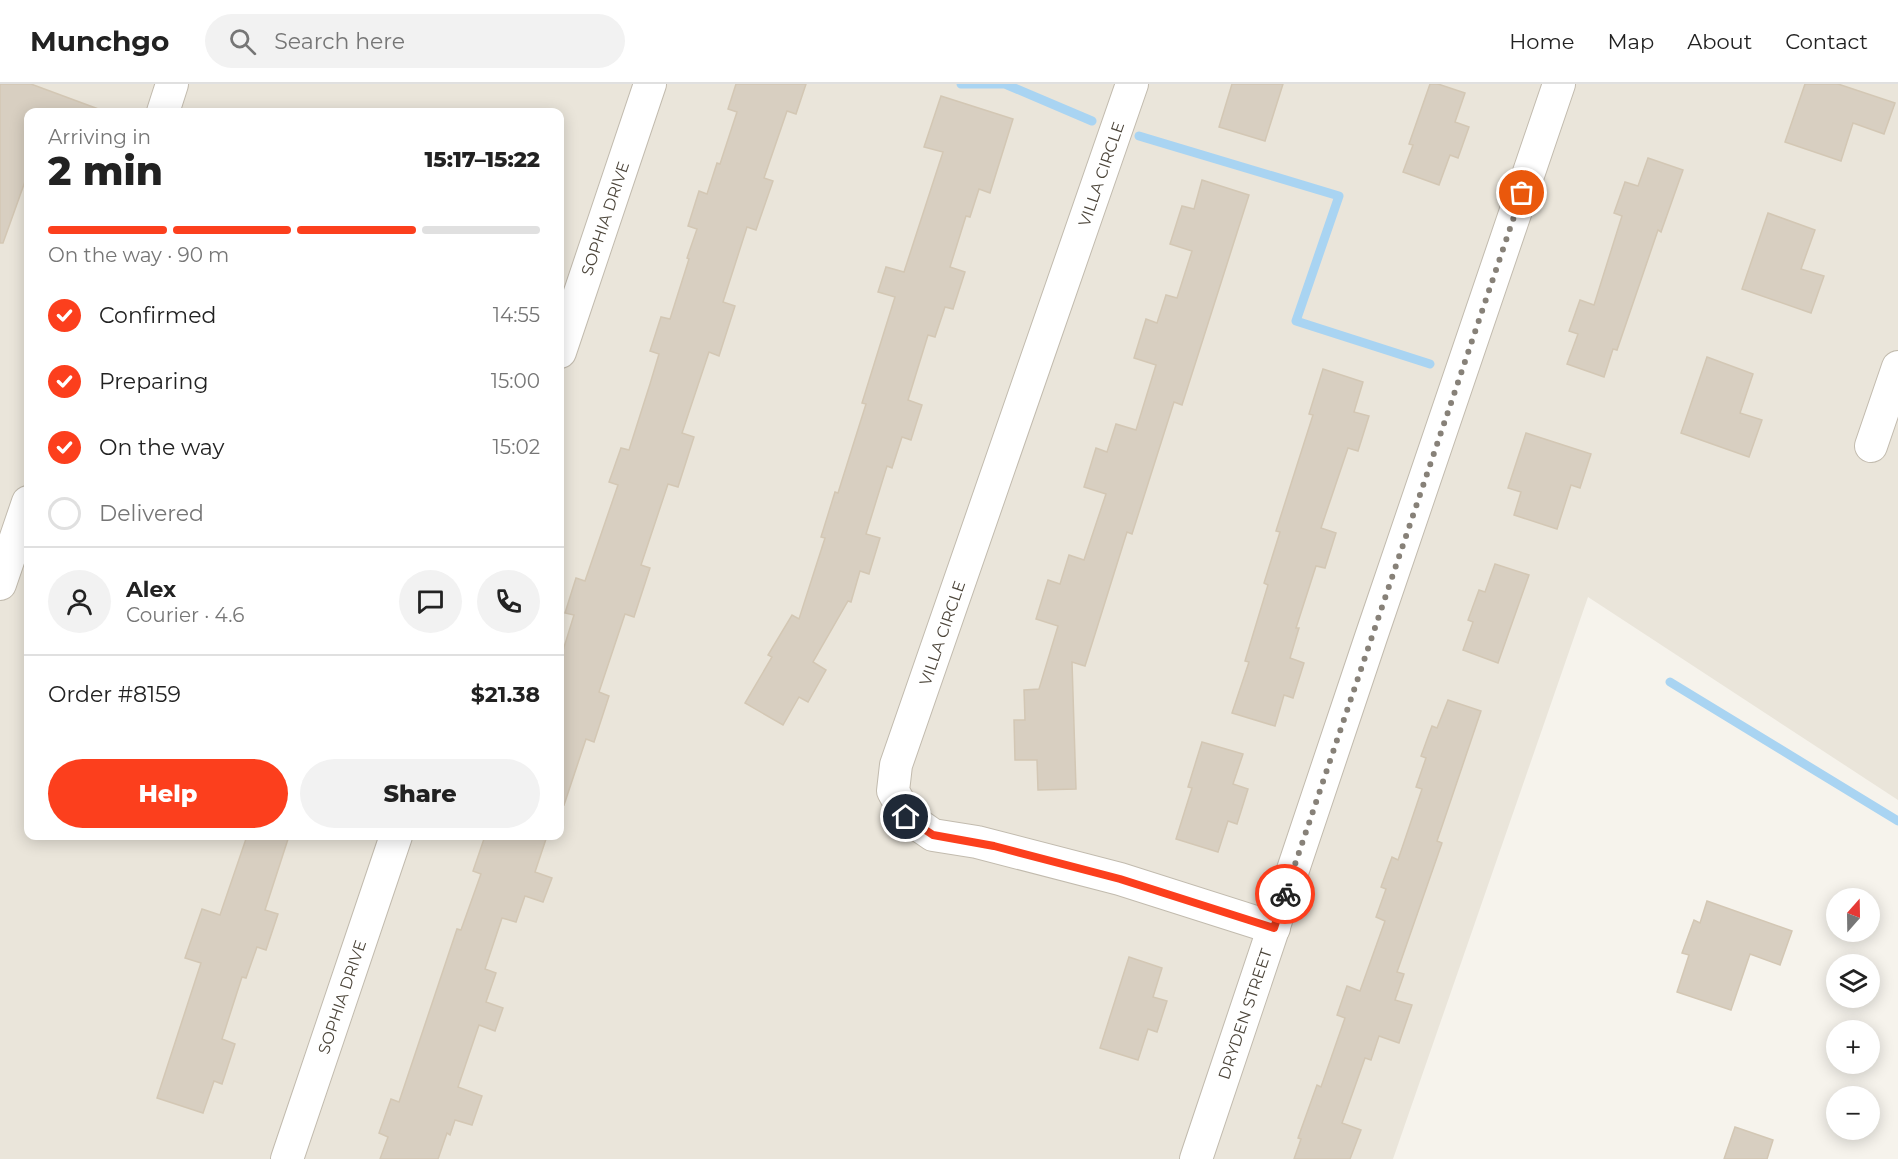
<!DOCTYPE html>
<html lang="en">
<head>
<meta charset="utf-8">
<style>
  body { margin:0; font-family:Montserrat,sans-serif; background:#f2f2f2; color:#222; height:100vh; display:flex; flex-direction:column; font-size:22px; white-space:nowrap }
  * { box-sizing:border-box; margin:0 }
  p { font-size:20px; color:#767676 }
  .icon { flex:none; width:33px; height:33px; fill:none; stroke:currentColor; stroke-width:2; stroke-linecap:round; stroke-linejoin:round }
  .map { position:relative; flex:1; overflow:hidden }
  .sheet { position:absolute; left:24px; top:24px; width:540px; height:732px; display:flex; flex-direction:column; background:#fff; border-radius:12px; box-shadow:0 3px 15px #0003 }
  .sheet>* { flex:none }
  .needle { width:39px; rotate:20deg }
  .controls { position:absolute; left:1826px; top:804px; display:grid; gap:12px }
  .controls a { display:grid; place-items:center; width:54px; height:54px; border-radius:50%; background:#fff; box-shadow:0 3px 15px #0003; font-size:30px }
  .pin { position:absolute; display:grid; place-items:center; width:51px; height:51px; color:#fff; margin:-26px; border:3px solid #fff; border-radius:50%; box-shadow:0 2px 6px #0007 }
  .courier { position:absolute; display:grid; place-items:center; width:60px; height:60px; margin:-30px; border:4px solid #fc3f1d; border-radius:50%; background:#fff; color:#222; box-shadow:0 2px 8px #0007 }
  .head em { font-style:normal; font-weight:800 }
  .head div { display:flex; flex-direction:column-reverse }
  .head { display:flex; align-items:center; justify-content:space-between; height:102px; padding:0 24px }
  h1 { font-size:39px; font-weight:800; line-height:45px }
  .bar { display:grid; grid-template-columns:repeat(4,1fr); gap:9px 6px; align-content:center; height:72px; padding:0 24px }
  .bar i { height:8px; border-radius:4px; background:#e0e0e0 }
  .bar .selected { background:#fc3f1d }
  .bar p { grid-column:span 4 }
  .line { display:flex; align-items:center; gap:15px; padding:0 24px; border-top:2px solid #e0e0e0 }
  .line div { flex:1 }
  .round { display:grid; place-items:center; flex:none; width:63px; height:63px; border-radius:32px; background:#f2f2f2 }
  ol { padding:0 24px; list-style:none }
  li { display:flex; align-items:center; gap:18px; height:66px }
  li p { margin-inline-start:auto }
  li .icon { padding:6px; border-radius:50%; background:#fc3f1d; color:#fff; stroke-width:4 }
  li:last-child { color:#767676 }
  li i { width:33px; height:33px; border:3px solid #e0e0e0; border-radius:50% }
  .action { display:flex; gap:12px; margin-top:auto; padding:12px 24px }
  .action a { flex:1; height:69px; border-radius:36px; background:#fc3f1d; color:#fff; font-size:24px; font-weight:800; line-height:69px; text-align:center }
  .action a+a { background:#f2f2f2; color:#222 }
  header { display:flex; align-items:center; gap:36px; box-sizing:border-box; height:84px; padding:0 30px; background:#fff; border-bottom:2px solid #e0e0e0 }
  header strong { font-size:28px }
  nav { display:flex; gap:33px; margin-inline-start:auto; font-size:21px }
  .search { width:420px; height:54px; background:#f2f2f2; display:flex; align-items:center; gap:15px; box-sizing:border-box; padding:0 21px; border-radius:33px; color:#767676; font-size:22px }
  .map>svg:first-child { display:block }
  .residential { fill:#eae5da; fill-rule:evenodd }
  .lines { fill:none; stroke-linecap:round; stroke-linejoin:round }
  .stream { stroke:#a9d4f2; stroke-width:9 }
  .building { fill:#d8cfc1; stroke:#d3c7b4; stroke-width:1.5 }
  .minor-casing { stroke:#c2bbae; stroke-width:34 }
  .minor { stroke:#fff; stroke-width:32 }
  .done { stroke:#878178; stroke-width:6; stroke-dasharray:0 10.8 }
  .route { stroke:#fc3f1d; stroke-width:8 }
  .labels { text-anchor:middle; stroke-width:4.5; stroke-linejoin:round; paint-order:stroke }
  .street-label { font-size:16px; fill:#4b4439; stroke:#fff }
</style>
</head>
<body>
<header>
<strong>Munchgo</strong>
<div class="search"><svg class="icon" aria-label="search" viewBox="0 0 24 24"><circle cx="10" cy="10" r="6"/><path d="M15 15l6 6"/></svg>Search here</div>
<nav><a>Home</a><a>Map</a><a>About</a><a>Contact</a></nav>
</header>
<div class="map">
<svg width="1898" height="1075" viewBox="0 0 1898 1075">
  <rect width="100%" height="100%" fill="#f6f3ec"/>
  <path class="residential" d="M0,0H1898V716L1588,513L1393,1075H0ZM28,28H560V752H28Z"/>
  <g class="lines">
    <g class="stream">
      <path d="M961,0H1005L1092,37"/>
      <path d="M1139,52L1339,112L1296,237L1430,280"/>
      <path d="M1670,598L1898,737"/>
    </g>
  </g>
  <g class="building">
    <path d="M0,0H31L101,26L100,28H28V89L3,159H0Z"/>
    <path d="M736,0H806L796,30L787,27L764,94L773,97L756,146L747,143L723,218L735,222L719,272L709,268L682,349L694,353L678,403L668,400L641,481L650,484L634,533L625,530L599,608L609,612L594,658L586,655L564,721L560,720V576L574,531L565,529L576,494L585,497L618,401L609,398L621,364L629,366L650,300L659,270L650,267L661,233L670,235L689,175L687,174L697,145L688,142L699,107L707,110L717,79L720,80L737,28L728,25Z"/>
    <path d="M1232,0H1283L1265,57L1219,43Z"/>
    <path d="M1430,0H1438L1465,9L1455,38L1469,43L1458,74L1450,71L1439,101L1403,88L1413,61L1409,60Z"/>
    <path d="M1805,0H1838L1895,19L1884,50L1853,39L1841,77L1785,58Z"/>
    <path d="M941,12L1013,35L990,109L979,105L970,133L966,132L950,183L965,188L953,225L945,223L935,253L928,251L908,316L922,321L911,356L902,353L892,384L887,382L866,450L880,454L869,490L860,487L851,518L848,517L813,578L826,586L808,618L799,613L783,641L745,619L772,573L768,571L792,531L799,535L825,454L821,453L835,408L838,409L866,320L862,319L895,213L878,208L886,183L904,188L943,68L924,63Z"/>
    <path d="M1648,74L1683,86L1661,148L1658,146L1617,266L1613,265L1604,293L1567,280L1578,250L1569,247L1580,216L1594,221L1622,132L1614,129L1625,98L1638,102Z"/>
    <path d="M1202,96L1249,111L1182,321L1174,318L1132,450L1127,448L1085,582L1072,578L1076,705L1038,706L1037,676H1015L1014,636H1025L1024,606L1039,605L1058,542L1036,535L1048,496L1060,500L1069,471L1084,476L1106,410L1084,403L1096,364L1107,368L1116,340L1136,346L1156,281L1134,274L1146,235L1157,239L1166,211L1177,214L1192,167L1170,160L1182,122L1194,125Z"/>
    <path d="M1768,129L1815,146L1801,185L1824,192L1811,229L1742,205Z"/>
    <path d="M1707,273L1753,290L1740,329L1762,336L1749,373L1681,349Z"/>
    <path d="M1323,285L1363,298L1354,328L1369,332L1358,367L1348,364L1321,444L1336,449L1325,484L1316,482L1296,544H1299L1290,574L1304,579L1293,614L1284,611L1275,642L1232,629L1249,578L1245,577L1268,501L1264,499L1280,448L1276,447L1313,331L1309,330Z"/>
    <path d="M1526,349L1591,370L1580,404L1571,401L1557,445L1514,431L1521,408L1508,404Z"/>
    <path d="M1495,480L1529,491L1498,579L1463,566L1473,538L1468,536L1479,506L1485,508Z"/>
    <path d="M1448,616L1481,627L1437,757L1442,759L1397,888L1404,890L1395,916L1412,921L1399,959L1379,952L1371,976L1365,974L1342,1039L1361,1046L1350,1075H1294L1301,1055L1298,1054L1317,1001L1321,1003L1345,934L1337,931L1347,902L1360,907L1385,837L1376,833L1386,805L1381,803L1392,773L1398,776L1422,705L1416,703L1426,674L1421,672L1432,642L1437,644Z"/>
    <path d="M1202,658L1243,670L1233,700L1248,705L1237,740L1228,737L1218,768L1176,755L1192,704L1188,703Z"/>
    <path d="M247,752H289L265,826L278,830L266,866L257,863L246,894L242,893L222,955L235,960L222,1000L214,997L203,1029L157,1014L201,879L185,874L202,825L220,831Z"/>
    <path d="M485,752H547L535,788L552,794L543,818L525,812L516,838L502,834L485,885L496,889L486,918L503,924L495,947L479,941L458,1003L482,1012L472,1041L455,1036L450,1051L447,1049L438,1075H380L388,1053L379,1049L391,1015L399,1018L457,845L461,846L481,790L473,787Z"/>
    <path d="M1707,817L1792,847L1780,881L1750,870L1731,926L1677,908L1689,871L1682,869L1694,836L1700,839Z"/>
    <path d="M1129,873L1162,884L1153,913L1167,917L1157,948L1148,945L1138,976L1100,964Z"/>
    <path d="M1735,1043L1773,1056L1767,1075H1724Z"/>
  </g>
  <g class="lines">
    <defs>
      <g id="minor">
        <path d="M1132,0L896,681L893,707L907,733L933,751L977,758L1120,795L1274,844"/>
        <path d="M163,28L172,0"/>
        <path id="s1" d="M560,268L650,0"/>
        <path d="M1871,362L1898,283"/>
        <path d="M0,500L28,418"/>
        <path id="s2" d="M287,1075L396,752"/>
        <path id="s3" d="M1196,1075L1371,553L1559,0"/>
      </g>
    </defs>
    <use href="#minor" class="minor-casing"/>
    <use href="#minor" class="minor"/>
  </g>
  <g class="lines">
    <path class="done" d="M1285,810L1522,109"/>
    <path class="route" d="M906,733L933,751L994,762L1120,795L1274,844L1285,810"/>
  </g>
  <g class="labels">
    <g class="street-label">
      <text transform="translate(1101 90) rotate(-71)" y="6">VILLA CIRCLE</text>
      <text dy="6" stroke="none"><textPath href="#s1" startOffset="141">SOPHIA DRIVE</textPath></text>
      <text transform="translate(942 549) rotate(-71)" y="6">VILLA CIRCLE</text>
      <text dy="6" stroke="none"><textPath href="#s2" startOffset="171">SOPHIA DRIVE</textPath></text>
      <text dy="6" stroke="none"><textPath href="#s3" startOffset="153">DRYDEN STREET</textPath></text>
    </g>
  </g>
</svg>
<div class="controls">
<a><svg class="needle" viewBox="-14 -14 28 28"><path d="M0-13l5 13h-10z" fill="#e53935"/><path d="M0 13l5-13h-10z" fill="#767676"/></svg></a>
<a><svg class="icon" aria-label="layers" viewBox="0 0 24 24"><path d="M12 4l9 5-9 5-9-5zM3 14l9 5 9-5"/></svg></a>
<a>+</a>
<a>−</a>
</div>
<div class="pin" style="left:1522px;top:109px;background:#ea580c"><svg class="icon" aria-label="bag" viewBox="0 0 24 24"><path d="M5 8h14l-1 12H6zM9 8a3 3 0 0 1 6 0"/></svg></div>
<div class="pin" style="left:906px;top:733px;background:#1f2937"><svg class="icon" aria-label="home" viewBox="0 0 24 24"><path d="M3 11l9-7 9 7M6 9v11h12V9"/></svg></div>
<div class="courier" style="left:1285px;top:810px"><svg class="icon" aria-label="bike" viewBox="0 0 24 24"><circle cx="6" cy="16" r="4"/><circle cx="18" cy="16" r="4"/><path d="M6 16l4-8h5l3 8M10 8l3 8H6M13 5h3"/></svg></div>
<section class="sheet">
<div class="head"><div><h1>2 min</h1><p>Arriving in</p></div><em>15:17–15:22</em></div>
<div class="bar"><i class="selected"></i><i class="selected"></i><i class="selected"></i><i></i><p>On the way · 90 m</p></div>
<ol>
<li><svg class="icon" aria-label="check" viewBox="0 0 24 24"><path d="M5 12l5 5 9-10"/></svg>Confirmed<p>14:55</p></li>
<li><svg class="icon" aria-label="check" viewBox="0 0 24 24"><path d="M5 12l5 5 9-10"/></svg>Preparing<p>15:00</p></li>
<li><svg class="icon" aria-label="check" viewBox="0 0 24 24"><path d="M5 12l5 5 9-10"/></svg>On the way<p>15:02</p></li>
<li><i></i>Delivered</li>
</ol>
<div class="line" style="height:108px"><a class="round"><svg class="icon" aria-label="person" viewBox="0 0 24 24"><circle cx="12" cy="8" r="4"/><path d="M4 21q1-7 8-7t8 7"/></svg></a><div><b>Alex</b><p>Courier · 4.6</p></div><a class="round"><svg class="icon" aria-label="chat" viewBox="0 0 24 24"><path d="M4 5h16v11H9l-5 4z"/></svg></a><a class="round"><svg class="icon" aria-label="phone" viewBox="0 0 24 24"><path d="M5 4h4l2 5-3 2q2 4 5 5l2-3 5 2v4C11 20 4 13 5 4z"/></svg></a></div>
<div class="line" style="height:78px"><div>Order #8159</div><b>$21.38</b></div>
<div class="action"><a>Help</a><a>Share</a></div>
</section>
</div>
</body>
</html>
